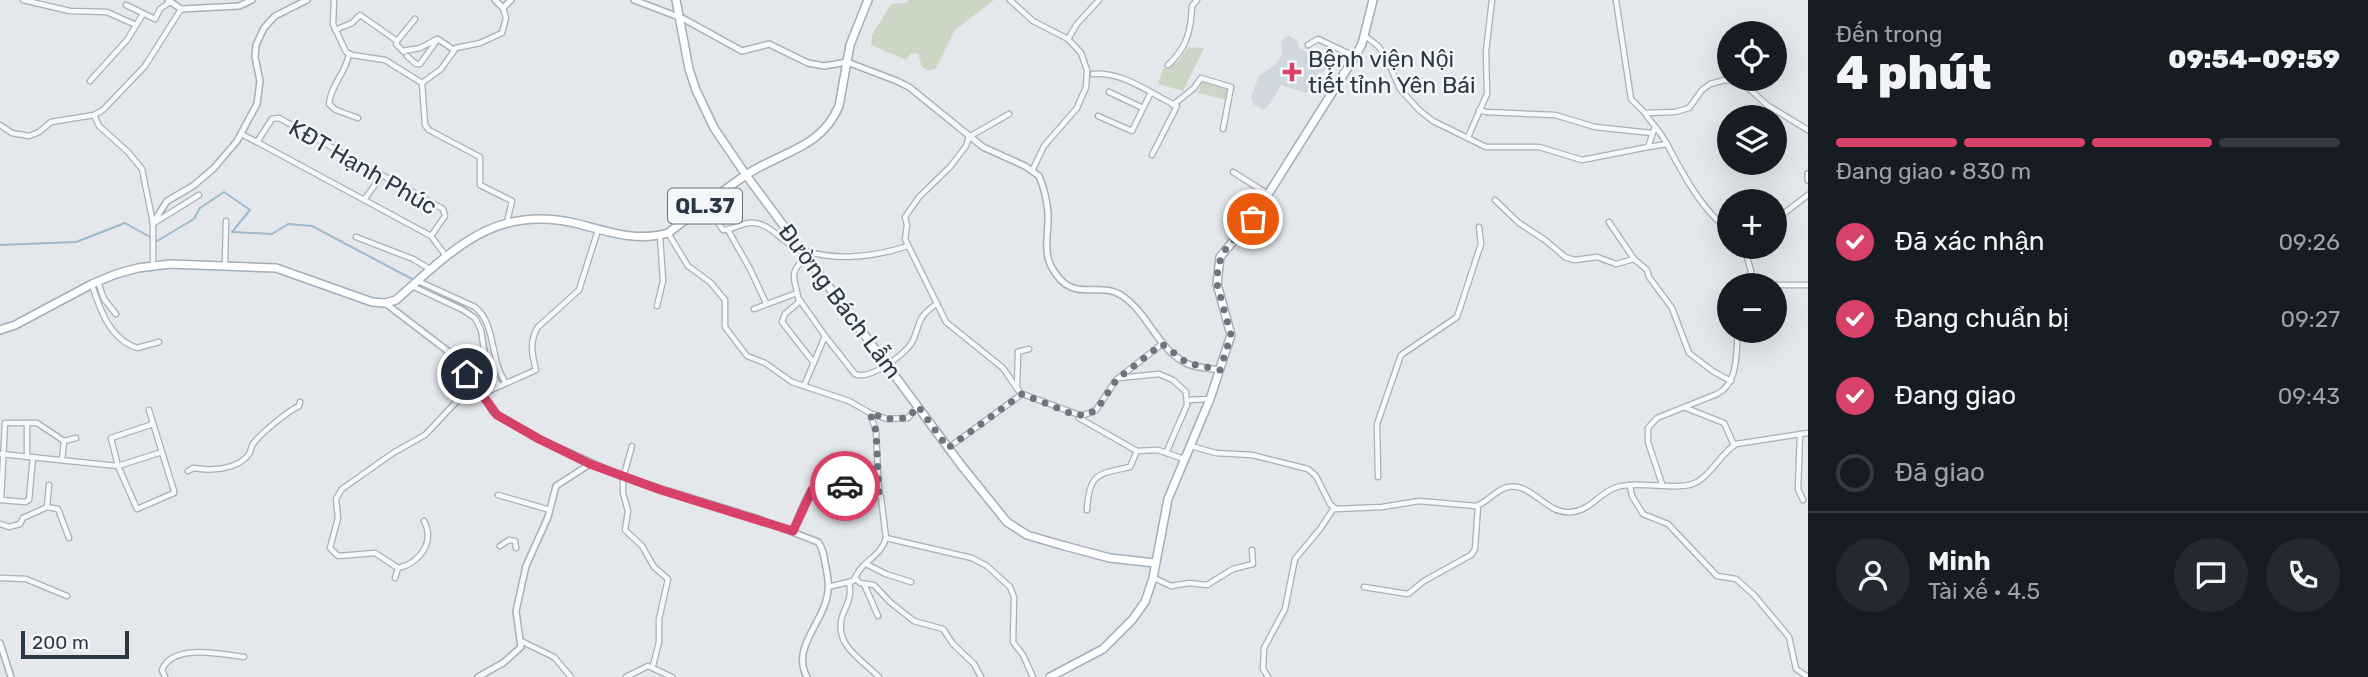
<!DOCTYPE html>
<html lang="vi">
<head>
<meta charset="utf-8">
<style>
  body { margin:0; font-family:Rubik,sans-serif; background:#242831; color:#f1f3f6; height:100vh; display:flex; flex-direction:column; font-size:26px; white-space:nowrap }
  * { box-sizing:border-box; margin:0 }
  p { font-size:23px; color:#9ea1a6 }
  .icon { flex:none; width:38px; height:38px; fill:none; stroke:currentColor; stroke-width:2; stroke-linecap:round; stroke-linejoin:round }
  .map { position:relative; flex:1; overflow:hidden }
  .drawer { display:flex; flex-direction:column; background:#171b24; width:560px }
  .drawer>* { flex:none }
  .fabs { position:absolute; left:1717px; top:21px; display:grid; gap:14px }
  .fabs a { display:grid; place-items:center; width:70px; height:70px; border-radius:50%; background:#171b24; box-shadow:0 7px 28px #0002; font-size:35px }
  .scale { position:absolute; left:21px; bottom:18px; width:108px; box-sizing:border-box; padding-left:7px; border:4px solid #2a3746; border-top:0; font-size:19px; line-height:24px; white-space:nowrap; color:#2a3746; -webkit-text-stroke:5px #f4f7f9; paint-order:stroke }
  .pin { position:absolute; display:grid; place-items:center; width:60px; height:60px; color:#fff; margin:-30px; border:4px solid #fff; border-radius:50%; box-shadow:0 2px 7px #0007 }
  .courier { position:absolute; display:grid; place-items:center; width:70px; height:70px; margin:-35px; border:5px solid #d84269; border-radius:50%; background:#fff; color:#222; box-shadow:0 2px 9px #0007 }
  .head em { font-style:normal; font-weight:800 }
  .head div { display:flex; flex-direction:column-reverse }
  .head { display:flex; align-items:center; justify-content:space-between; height:119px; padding:0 28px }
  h1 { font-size:46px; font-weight:800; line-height:52px }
  .bar { display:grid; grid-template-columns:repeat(4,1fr); gap:10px 7px; align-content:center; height:84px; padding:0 28px }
  .bar i { height:9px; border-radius:5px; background:#363941 }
  .bar .on { background:#d84269 }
  .bar p { grid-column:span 4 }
  .line { display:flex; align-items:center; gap:18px; padding:0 28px; border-top:2px solid #363941 }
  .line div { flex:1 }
  .round { display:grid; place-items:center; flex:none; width:74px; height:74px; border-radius:37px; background:#242831 }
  ol { padding:0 28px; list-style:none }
  li { display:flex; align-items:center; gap:21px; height:77px }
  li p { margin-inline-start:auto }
  li .icon { padding:7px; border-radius:50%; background:#d84269; color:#fff; stroke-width:4 }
  li:last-child { color:#9ea1a6 }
  li i { width:38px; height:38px; border:4px solid #363941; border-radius:50% }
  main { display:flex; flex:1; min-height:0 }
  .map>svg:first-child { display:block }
  .built { fill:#d1d7df }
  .green { fill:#cbd7c4 }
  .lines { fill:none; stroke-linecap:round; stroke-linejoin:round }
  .stream { stroke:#9dbace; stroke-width:2 }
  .minor-casing { stroke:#a8afb7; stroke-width:7 }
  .tertiary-casing { stroke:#a8afb7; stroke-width:8 }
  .primary-casing { stroke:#a2aeb9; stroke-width:10 }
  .minor { stroke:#f7f8fa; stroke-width:4.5 }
  .tertiary { stroke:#f7f8fa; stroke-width:5 }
  .primary { stroke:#fff; stroke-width:7 }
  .done { stroke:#6b7580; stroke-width:7; stroke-dasharray:0 12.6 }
  .route { stroke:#d84269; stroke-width:9 }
  .poi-dot { fill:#d84269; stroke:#f4f7f9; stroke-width:2.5 }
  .labels { text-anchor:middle; stroke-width:5; stroke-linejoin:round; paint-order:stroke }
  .shield { fill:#f4f7f9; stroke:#67717c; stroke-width:2 }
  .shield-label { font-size:21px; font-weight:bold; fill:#2a3746 }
  .poi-label { font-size:23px; fill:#2a3746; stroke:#f4f7f9; text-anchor:start }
  .street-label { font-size:23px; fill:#2a3746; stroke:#f4f7f9 }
</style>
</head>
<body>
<main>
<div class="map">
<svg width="1808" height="677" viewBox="0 0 1808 677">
  <rect width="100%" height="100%" fill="#e4e8ec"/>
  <path class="built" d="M1289,36L1297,41L1299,48L1328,65L1322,73L1319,72L1306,93L1281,85L1270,104L1263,110L1253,104L1251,97L1259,76L1275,65L1282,55L1281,44L1284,37Z"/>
  <g class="green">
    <path d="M908,0H994L954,31L936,68L929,71L922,67L918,54L911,53L906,60L871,45L872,35L891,4L907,3Z"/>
    <path d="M1188,47L1204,48L1183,91L1158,84L1163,69L1178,62Z"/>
    <path d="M1202,81L1229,88L1226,100L1198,93Z"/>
  </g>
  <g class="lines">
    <g class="stream">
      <path d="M0,245L76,242L125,223L157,241L194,219L200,208L224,192L250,210L232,232L272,234L288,224L312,226L414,280"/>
      <path d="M430,289C465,309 483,308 487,352"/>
    </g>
    <defs>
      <g id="minor">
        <path d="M23,0L70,11L107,12L136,25"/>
        <path d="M334,0L333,24L346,52L352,55L385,60L422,83"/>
        <path d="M1010,0L1033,21L1068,39L1081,53L1087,70L1086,87L1077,108L1044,146L1032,171"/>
        <path d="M1616,0L1631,99L1645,113L1675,112L1689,108L1702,90L1710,84L1725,80L1742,82L1767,105L1808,130"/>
        <path d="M126,5L155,19L160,9L170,2"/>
        <path d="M503,8L506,18L502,33L480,43L456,48L441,69L422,83L425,125L429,130L480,157V185L512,201L507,222"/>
        <path d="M335,30L352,23L360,15L397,41"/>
        <path d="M1364,35L1378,46L1387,59L1400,89L1419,110L1433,121L1486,147H1539L1582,160L1648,147L1655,127"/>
        <path d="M1068,39L1077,24L1099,0"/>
        <path d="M1308,45L1318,39L1354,56"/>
        <path d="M403,51L420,48L437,39"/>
        <path d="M404,52L396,44L397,41L415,19"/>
        <path d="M349,54C346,73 331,84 329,104L336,110L358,118"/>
        <path d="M407,56L416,64H420L438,39L454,50"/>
        <path d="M1168,65C1187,48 1191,30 1192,6L1197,0"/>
        <path d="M1093,74C1125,72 1149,93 1177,106L1152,155"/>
        <path d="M90,81L127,40L143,14"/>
        <path d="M1109,92L1143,108"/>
        <path d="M1173,105L1194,88L1201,78L1231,87L1223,129"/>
        <path d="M1479,110L1486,112L1555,115L1595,127L1652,133"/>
        <path d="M1009,114L969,137L966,146L950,167L919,197L905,217L907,225L905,239L946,322L1003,368L1018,390"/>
        <path d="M94,115L99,126L128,152L142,169L153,223V265"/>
        <path d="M1646,115C1653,124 1663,135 1668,146C1682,172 1703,213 1729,229"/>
        <path d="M1098,116L1132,131L1150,94"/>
        <path d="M0,125L12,133L29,136L39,132L51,122L94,115L103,110L145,66L181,9"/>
        <path d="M241,134L257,142"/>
        <path d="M1468,137L1487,94L1486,51L1492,0"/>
        <path d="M1648,147L1667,144"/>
        <path d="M1233,172L1268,194"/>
        <path d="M364,200L382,175"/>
        <path d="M1495,200L1519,223L1545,240L1565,257L1574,260L1597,257L1616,264L1634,259"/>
        <path d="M706,205L723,230C734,230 743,221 755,223C770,225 779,238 791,245C827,263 871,258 908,246"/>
        <path d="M1774,221L1808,195"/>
        <path d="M1609,222L1634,259L1647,270L1649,277L1672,308L1689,353L1714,372L1731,381"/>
        <path d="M154,223L199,195"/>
        <path d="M728,230L750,269L766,303"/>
        <path d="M668,233L688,266L710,282L725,300V327L747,356L765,363L792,382L849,401L870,413L887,419L908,418L918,406"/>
        <path d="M431,236L445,216L443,209L279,118L272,119L257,142L431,236L446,256"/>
        <path d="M356,237L413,259L430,269"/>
        <path d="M1744,247L1751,271L1749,285"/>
        <path d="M806,257C786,275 796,279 799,302L785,314L782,322L814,363"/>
        <path d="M225,264L226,221"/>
        <path d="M418,281L475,307C497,325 489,359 506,383"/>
        <path d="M98,282L104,299L116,314"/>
        <path d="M92,285C100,310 110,339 137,348L159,342"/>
        <path d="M1774,285H1808"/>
        <path d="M412,286L463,310L475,318L481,330L486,363L499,386"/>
        <path d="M799,299L825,336L804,386"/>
        <path d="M657,306L663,281L660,236"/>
        <path d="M754,309L797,293"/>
        <path d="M825,336L855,374C869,381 902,356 911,344C916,336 917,327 921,319C924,312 932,308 937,303"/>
        <path d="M1029,349L1018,352L1017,387L1020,393L1082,416L1096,410L1116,380L1162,344"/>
        <path d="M1119,378L1159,374L1173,380L1186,392L1187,405L1166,453"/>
        <path d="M482,394L536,370C532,355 529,341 538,327L579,290L598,230"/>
        <path d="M1188,400L1210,399"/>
        <path d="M1686,408L1724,423L1734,445"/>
        <path d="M149,410L174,491V493L137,509L118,466L111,438L153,424"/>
        <path d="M870,413L876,431L879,494"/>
        <path d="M1079,418L1137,451"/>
        <path d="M27,423V457"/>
        <path d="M1800,434L1798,489L1803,500"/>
        <path d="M1191,446L1216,453L1252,455L1308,469L1316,476L1330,504L1336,509L1382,507L1419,501L1476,506C1488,502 1495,490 1508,487C1532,482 1546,515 1571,512C1590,511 1600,492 1617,487C1640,480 1680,492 1697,482C1713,473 1720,454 1736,444L1808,433"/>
        <path d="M948,448L1022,394"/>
        <path d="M1,454L118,466L162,452"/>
        <path d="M33,457L29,500L25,502L1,500L5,423H37L64,441L76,438"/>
        <path d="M62,460L64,441"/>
        <path d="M188,471L193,468C210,471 238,470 249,454C251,451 251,447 253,444C260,434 288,411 299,406L300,402"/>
        <path d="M622,477L625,471L632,446"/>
        <path d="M623,477V493L628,511L625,530L642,546L654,567L668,579L659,619V642L653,666"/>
        <path d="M1378,477L1377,424L1401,355L1457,317L1481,244L1479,227"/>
        <path d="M1662,484L1648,442V428L1657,418L1717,394C1739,383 1736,352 1738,331"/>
        <path d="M1630,485L1632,496L1643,514L1668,524L1717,576L1736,579L1754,595L1789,637L1796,669L1808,677"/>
        <path d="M498,495L550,510"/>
        <path d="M47,507L58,509L69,538"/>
        <path d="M1087,510C1089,473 1098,474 1130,467L1137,451L1158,450L1184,459"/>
        <path d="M424,521C435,542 420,563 398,568L375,553L338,556L330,548L338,518L336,499L342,489L393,453L425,435L458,400L480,394"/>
        <path d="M0,524L9,527L20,524L23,518L47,507L49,485"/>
        <path d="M793,531C797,521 804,497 812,490C824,479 872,486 881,497L886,538C882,552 873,556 863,566C859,570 856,576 853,581L828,587"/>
        <path d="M886,538L972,558L987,566L1010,587L1014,597L1013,642L1023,655L1033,677"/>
        <path d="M500,546L509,540L515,541L516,548"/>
        <path d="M866,564L886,574L911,582"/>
        <path d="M0,578L26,579L67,596"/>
        <path d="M395,578L398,568"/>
        <path d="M855,578L860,583L874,585L890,602L914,621L943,629L953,644L974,664L981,677"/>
        <path d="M1154,578L1171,586L1189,583L1207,585L1233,569L1253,564L1252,550"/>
        <path d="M849,582C852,596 848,602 843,614C832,644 861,659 879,677"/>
        <path d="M864,584L878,616"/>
        <path d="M1364,587L1408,594L1424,581L1471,555L1475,549L1478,506"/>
        <path d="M521,641L554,657L571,677"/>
        <path d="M165,677L162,670C172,643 222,654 244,657"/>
        <path d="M626,677L648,666L672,677"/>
        <path d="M1268,677L1263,669L1264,648L1285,609L1295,559L1320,529L1334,508"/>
      </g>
      <g id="tertiary">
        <path d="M168,0L181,9L239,6L252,0"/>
        <path d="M495,0L503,8L511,0"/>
        <path d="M634,0L684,19L742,51L769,44L808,63L824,66L847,62L897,81L909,87L983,147L1025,166L1039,176C1044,188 1047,200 1048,213C1049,230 1043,251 1051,266C1072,306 1096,280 1121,295C1149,313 1157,350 1188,364C1197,368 1210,368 1220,370"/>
        <path d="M1808,174V180"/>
        <path d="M153,223L167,201L193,186L214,168L237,141L257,104L260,81L255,57L256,45L264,28L275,16L307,0"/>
        <path d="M385,303L453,355L475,382L493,412L539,439L623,477L756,518L818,542C823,549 824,555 825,563C828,576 830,588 826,601C819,626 792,650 807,677"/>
        <path d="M0,643L11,677"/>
        <path d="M478,677L503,663L521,647L516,611L526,566L548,517L556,486L590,464"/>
      </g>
      <g id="primary">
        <path d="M676,0L689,69L696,90L714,128L746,175L961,465L1007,522L1027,535L1061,545L1110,558L1155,563"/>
        <path d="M0,330L15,325L92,284L116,274L138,268L170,264L276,268L372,302L385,303L396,300C454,249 495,203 579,224C609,232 637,242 668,233C694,214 719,193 746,175C780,152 821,149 839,106L850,45L868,0"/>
        <path d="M1050,677L1103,649L1132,620L1145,602L1153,578L1168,499L1210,399L1231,335L1217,284L1220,257L1255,215L1357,53L1362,44L1373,0"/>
      </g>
    </defs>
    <use href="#minor" class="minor-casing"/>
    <use href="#tertiary" class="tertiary-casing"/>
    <use href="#primary" class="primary-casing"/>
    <use href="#minor" class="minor"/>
    <use href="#tertiary" class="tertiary"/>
    <use href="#primary" class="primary"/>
  </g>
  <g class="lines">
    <path class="done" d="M845,486L873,490L879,494L876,431L870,413L887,419L908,418L918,406L948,448L1022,394L1075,415H1088L1098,408L1116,380L1162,344L1187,363L1220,370L1231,335L1217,284L1218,265L1225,250L1253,219"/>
    <path class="route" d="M467,374L497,415L539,439L590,464L661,490L793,531L812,490L830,484L845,486"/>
  </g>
  <path class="poi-dot" d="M1288.5 61.5h7v7h7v7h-7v7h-7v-7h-7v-7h7z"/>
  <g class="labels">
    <rect class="shield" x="668" y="188.5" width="74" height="35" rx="5"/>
    <g class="shield-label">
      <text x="705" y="213">QL.37</text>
    </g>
    <g class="poi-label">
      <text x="1308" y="67">Bệnh viện Nội<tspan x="1308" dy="26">tiết tỉnh Yên Bái</tspan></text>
    </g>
    <g class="street-label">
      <text transform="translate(363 167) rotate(30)" y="8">KĐT Hạnh Phúc</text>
      <text transform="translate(840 301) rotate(53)" y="8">Đường Bách Lẫm</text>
    </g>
  </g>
</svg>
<div class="fabs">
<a><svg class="icon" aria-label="locate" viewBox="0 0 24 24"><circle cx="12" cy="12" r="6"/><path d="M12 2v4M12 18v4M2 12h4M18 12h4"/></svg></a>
<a><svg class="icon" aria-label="layers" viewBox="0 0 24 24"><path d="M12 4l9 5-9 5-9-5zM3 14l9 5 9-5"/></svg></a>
<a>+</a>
<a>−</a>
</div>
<div class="scale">200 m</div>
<div class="pin" style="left:1253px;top:219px;background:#ea580c"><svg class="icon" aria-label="bag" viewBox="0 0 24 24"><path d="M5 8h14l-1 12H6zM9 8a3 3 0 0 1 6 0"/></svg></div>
<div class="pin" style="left:467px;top:374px;background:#1f2937"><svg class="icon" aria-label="home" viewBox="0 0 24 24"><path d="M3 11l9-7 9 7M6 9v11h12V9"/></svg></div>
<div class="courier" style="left:845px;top:486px"><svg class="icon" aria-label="car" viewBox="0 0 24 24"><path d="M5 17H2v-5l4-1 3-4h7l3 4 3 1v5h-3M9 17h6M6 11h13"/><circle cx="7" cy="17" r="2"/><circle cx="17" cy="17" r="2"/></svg></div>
</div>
<section class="drawer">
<div class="head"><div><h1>4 phút</h1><p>Đến trong</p></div><em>09:54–09:59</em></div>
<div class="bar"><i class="on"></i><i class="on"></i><i class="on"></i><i></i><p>Đang giao · 830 m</p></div>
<ol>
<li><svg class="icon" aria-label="check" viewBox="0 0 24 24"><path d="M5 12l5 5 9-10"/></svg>Đã xác nhận<p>09:26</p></li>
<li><svg class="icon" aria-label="check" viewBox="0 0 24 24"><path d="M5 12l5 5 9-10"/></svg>Đang chuẩn bị<p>09:27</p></li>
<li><svg class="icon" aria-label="check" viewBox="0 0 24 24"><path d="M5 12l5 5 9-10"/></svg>Đang giao<p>09:43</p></li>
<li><i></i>Đã giao</li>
</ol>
<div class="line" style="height:126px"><a class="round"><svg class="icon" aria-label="person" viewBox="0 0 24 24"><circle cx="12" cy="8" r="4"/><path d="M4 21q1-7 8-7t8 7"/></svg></a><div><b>Minh</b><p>Tài xế · 4.5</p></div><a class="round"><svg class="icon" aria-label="chat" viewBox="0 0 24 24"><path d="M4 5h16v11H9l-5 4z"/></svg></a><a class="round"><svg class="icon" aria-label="phone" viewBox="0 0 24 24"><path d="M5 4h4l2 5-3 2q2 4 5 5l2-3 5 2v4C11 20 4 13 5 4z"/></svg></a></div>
</section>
</main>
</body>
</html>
